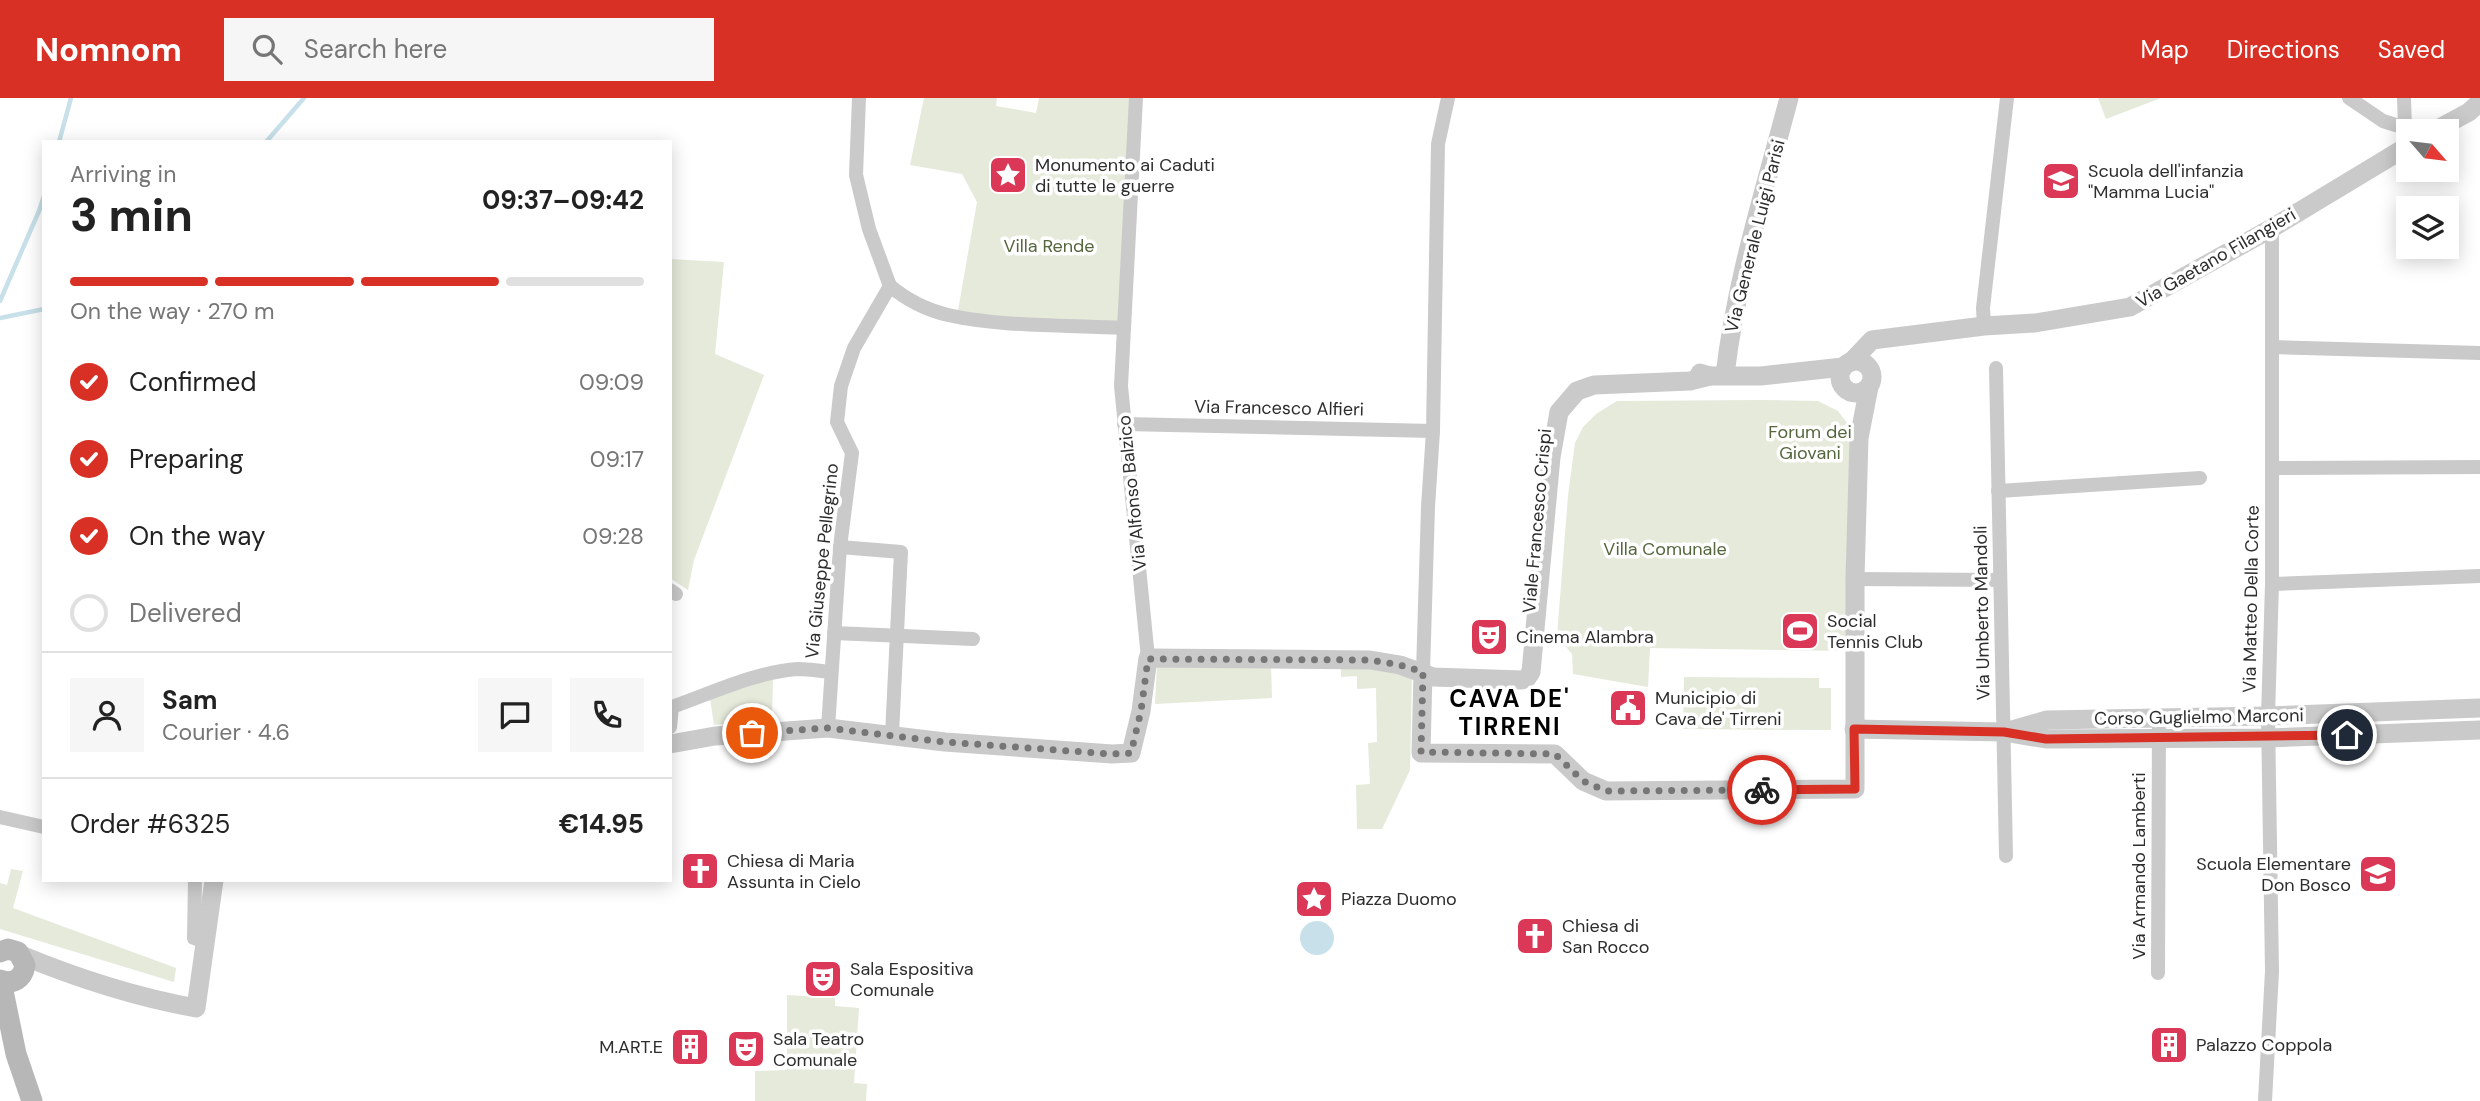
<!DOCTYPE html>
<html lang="en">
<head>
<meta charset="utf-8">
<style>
  body { margin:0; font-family:"DM Sans",sans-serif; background:#f6f6f6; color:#222; height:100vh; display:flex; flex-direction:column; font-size:26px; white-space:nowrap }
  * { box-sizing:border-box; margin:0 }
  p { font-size:23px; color:#767676 }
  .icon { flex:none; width:38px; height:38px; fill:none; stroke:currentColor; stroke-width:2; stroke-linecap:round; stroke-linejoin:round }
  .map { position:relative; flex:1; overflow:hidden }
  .panel { position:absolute; left:42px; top:42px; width:630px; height:742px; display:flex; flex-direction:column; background:#fff; border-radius:0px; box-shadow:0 4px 18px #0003 }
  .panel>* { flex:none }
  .needle { width:46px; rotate:118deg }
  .fabs { position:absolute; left:2396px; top:21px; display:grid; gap:14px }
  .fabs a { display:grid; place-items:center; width:63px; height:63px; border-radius:0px; background:#fff; box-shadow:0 4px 18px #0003; font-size:35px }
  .pin { position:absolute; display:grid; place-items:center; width:60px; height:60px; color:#fff; margin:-30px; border:4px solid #fff; border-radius:50%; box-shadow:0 2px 7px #0007 }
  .courier { position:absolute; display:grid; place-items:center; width:70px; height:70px; margin:-35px; border:5px solid #d93025; border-radius:50%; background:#fff; color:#222; box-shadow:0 2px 9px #0007 }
  .headline em { font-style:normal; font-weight:700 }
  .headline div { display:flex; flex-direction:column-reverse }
  .headline { display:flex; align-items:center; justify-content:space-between; height:119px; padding:0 28px }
  h1 { font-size:46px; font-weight:700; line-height:52px }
  .bar { display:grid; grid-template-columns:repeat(4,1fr); gap:10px 7px; align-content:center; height:84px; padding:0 28px }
  .bar i { height:9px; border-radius:5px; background:#e0e0e0 }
  .bar .current { background:#d93025 }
  .bar p { grid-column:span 4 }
  .line { display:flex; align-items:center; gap:18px; padding:0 28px; border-top:2px solid #e0e0e0 }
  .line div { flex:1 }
  .round { display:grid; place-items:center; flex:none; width:74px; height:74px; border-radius:0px; background:#f6f6f6 }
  ol { padding:0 28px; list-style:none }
  li { display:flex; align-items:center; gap:21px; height:77px }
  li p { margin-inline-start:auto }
  li .icon { padding:7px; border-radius:50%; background:#d93025; color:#fff; stroke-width:4 }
  li:last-child { color:#767676 }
  li i { width:38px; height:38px; border:4px solid #e0e0e0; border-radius:50% }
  header { display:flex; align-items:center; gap:42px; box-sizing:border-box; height:98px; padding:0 35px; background:#d93025; color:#fff }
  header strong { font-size:33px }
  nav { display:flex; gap:38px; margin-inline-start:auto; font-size:24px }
  .search { width:490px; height:63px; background:#f6f6f6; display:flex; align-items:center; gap:18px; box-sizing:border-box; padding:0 24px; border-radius:0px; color:#767676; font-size:26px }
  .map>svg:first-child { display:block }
  .green { fill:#e5eadb }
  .water { fill:#c8e0e9 }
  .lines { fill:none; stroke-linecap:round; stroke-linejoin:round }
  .stream { stroke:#c8e0e9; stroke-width:4.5 }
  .minor { stroke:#cacaca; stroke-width:14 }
  .tertiary { stroke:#cacaca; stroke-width:19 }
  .secondary { stroke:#b7b7b7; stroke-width:21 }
  .done { stroke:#767676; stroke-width:7; stroke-dasharray:0 12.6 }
  .route { stroke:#d93025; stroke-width:9 }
  .labels { text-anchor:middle; stroke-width:7; stroke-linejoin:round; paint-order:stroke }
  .poi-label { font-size:18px; fill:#2d2d2d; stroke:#fff; text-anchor:start }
  .street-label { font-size:18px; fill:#2d2d2d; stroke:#fff }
  .park-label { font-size:18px; fill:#55663d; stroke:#fff }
  .district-label { font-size:24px; font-weight:bold; letter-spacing:2px; fill:#000; stroke:#fff }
</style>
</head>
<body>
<header>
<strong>Nomnom</strong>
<div class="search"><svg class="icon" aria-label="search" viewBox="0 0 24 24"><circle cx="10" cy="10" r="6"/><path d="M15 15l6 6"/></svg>Search here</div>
<nav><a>Map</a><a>Directions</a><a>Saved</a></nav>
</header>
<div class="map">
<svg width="2480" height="1003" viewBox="0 0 2480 1003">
  <rect width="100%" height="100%" fill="#fff"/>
  <g class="green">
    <path d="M924,0H997L996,8L1036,15L1039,0H1136L1123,230L957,218L977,104L962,76L910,67Z"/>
    <path d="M2098,0H2161L2106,21Z"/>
    <path d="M670,161L724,164L715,256L764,277L694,462L688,492L670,480Z"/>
    <path d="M1760,302L1818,303L1838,313L1851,330L1847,553L1650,550L1648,589L1573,576L1572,556L1557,538L1568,398L1575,345L1583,329L1596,316L1617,303Z"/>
    <path d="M1271,566L1272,600L1155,606L1157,567Z"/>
    <path d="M1341,567L1412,577L1410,672L1382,731H1357L1356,687L1370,686L1368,645L1377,644L1376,590L1357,591V578L1341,579Z"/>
    <path d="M1684,579L1819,580V590H1831V632L1683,631Z"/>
    <path d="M773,580L772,621L714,627L710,600Z"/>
    <path d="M11,771L23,773L13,810L176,870L174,884L0,831V785L7,787Z"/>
    <path d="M787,897L835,900V908L859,910L854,985L867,986L866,1003H755V973L787,972Z"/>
  </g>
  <circle class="water" cx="1317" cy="840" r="17"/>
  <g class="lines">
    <g class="stream">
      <path d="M59,44L71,0"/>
      <path d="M266,44L304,0"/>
      <path d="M0,203L39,113L44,98"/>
      <path d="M0,220L44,211"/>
    </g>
    <g class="minor">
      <path d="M859,0L856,77L869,131L890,188"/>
      <path d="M1136,0L1121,288L1148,560"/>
      <path d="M2349,0L2383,23L2405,30"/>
      <path d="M2404,0L2405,30L2408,36"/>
      <path d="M890,188C907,202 927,212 948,217C1000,229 1069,227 1123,230"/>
      <path d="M1984,228L1983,210L2007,0"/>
      <path d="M2272,249L2480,255"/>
      <path d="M1996,270L2006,758"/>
      <path d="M1124,326L1433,333"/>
      <path d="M2272,370L2480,369"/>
      <path d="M1998,393L2200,380"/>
      <path d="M840,449L901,454L892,636"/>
      <path d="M1855,481L2000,482"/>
      <path d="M2272,486L2480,478"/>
      <path d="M670,492L676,496"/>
      <path d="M834,535L973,541"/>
      <path d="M1423,574L1428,409L1433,333L1438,46L1448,0"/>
      <path d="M670,629L672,609C712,595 755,574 798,571C809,571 820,573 831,574"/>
      <path d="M828,630L840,449L852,355L837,324L841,288L854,250L890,188"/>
      <path d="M0,719L44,729"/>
      <path d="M195,782L194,840L205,844"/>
      <path d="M2158,875L2159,620"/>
      <path d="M2265,1003L2272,873L2268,618L2272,486V130"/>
    </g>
    <g class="tertiary">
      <path d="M2434,33L2469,14L2480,4"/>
      <circle cx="1856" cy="279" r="16"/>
      <path d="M1851,264L1872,242L1984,228L2035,225L2130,209L2272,130L2408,48"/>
      <path d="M1700,275L1710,278H1761L1843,269"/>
      <path d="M1725,277C1736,182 1765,91 1789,0"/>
      <path d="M1423,574L1421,655L1555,656L1583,683L1606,693L1855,691V481L1859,340L1869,289"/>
      <path d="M1854,631L2004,634L2046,641L2269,640L2480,632"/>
      <path d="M2009,633L2047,622L2268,618L2480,610"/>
      <path d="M670,646L715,638L828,630L945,644L1112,656L1131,655L1141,613L1148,560L1370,562L1400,567L1433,579L1522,582L1527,580L1531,574L1551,359L1559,314L1577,293L1594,287L1690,283L1710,278"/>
      <path d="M21,857C79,881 135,899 196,910L214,782"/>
    </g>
    <g class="secondary">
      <path d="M0,854L8,851L18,854L25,867C23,881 13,887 0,882"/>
      <path d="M1,883L16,956L32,1003"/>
    </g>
  </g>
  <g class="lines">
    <path class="done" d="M752,635L828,630L945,644L1112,656L1131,655L1141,613L1148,561L1370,562L1400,567L1423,574L1421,654L1555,656L1583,683L1606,693L1762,692"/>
    <path class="route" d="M1762,692L1855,691L1854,631L2004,634L2046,641L2347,637"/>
  </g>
  <defs>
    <symbol id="sight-square" viewBox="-11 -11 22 22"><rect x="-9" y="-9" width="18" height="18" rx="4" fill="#db3857" stroke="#fff"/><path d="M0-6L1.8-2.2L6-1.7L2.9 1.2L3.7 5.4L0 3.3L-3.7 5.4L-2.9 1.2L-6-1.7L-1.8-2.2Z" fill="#fff"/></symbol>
    <symbol id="school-square" viewBox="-11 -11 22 22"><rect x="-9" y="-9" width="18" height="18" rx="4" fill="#db3857" stroke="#fff"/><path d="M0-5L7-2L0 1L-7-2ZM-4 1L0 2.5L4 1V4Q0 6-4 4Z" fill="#fff"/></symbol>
    <symbol id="stadium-square" viewBox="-11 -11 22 22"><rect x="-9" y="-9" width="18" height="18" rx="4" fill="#db3857" stroke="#fff"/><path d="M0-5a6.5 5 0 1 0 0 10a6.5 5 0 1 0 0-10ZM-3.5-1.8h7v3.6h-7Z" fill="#fff"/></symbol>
    <symbol id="theatre-square" viewBox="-11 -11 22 22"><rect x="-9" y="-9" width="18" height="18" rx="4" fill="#db3857" stroke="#fff"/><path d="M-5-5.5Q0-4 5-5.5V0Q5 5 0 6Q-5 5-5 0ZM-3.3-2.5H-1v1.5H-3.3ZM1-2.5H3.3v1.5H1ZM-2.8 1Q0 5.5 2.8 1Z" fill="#fff"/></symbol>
    <symbol id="civic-square" viewBox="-11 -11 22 22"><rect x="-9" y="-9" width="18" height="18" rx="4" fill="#db3857" stroke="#fff"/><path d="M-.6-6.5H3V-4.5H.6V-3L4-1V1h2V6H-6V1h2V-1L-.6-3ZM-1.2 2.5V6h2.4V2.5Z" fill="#fff"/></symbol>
    <symbol id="church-square" viewBox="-11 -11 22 22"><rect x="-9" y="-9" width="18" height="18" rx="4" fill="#db3857" stroke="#fff"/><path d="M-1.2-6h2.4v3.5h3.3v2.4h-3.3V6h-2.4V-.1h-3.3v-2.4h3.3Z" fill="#fff"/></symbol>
    <symbol id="building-square" viewBox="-11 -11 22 22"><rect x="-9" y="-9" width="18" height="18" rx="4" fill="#db3857" stroke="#fff"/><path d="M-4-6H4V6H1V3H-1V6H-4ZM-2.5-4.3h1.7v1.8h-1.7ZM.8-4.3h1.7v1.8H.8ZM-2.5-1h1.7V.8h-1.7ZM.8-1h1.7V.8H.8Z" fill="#fff"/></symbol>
  </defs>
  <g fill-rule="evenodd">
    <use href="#sight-square" x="986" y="55" width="44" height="44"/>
    <use href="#school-square" x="2039" y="61" width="44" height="44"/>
    <use href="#stadium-square" x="1778" y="511" width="44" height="44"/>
    <use href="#theatre-square" x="1467" y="517" width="44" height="44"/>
    <use href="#civic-square" x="1606" y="588" width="44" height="44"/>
    <use href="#church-square" x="678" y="751" width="44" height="44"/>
    <use href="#school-square" x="2356" y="754" width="44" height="44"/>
    <use href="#sight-square" x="1292" y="779" width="44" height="44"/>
    <use href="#church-square" x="1513" y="816" width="44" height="44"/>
    <use href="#theatre-square" x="801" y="859" width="44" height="44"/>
    <use href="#building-square" x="2147" y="925" width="44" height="44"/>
    <use href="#building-square" x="668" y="927" width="44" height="44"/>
    <use href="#theatre-square" x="724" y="929" width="44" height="44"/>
  </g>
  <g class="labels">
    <g class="poi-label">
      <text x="1035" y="73">Monumento ai Caduti<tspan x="1035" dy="21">di tutte le guerre</tspan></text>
      <text x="2088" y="79">Scuola dell'infanzia<tspan x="2088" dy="21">"Mamma Lucia"</tspan></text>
      <text x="1827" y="529">Social<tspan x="1827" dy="21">Tennis Club</tspan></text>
      <text x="1516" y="545">Cinema Alambra</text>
      <text x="1655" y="606">Municipio di<tspan x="1655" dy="21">Cava de' Tirreni</tspan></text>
      <text x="727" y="769">Chiesa di Maria<tspan x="727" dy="21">Assunta in Cielo</tspan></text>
      <text x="2351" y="772" text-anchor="end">Scuola Elementare<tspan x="2351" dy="21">Don Bosco</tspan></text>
      <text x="1341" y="807">Piazza Duomo</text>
      <text x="1562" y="834">Chiesa di<tspan x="1562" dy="21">San Rocco</tspan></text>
      <text x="850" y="877">Sala Espositiva<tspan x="850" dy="21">Comunale</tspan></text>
      <text x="773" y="947">Sala Teatro<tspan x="773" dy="21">Comunale</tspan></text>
      <text x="2196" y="953">Palazzo Coppola</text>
      <text x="663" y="955" text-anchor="end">M.ART.E</text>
    </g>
    <g class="street-label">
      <text transform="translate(1755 138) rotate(-76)" y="6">Via Generale Luigi Parisi</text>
      <text transform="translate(2216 160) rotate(-30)" y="6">Via Gaetano Filangieri</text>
      <text transform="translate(1279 310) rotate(1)" y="6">Via Francesco Alfieri</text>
      <text transform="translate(1132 395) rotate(-96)" y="6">Via Alfonso Balzico</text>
      <text transform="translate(1537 423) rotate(-85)" y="6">Viale Francesco Crispi</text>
      <text transform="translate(822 463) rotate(-84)" y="6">Via Giuseppe Pellegrino</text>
      <text transform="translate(2251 501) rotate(-89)" y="6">Via Matteo Della Corte</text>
      <text transform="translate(1982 515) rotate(-91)" y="6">Via Umberto Mandoli</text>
      <text transform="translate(2199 619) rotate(-1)" y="6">Corso Guglielmo Marconi</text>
      <text transform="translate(2139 768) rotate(-90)" y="6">Via Armando Lamberti</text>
    </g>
    <g class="park-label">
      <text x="1049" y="154">Villa Rende</text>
      <text x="1810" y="340">Forum dei<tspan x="1810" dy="21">Giovani</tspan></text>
      <text x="1665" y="457">Villa Comunale</text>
    </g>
    <g class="district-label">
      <text x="1510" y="609">CAVA DE'<tspan x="1510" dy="28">TIRRENI</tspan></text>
    </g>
  </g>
</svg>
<div class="fabs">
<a><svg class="needle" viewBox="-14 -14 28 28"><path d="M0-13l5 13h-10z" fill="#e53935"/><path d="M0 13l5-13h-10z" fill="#767676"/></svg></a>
<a><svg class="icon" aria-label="layers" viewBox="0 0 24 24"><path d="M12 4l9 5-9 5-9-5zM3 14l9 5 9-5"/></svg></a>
</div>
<div class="pin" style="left:752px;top:635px;background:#ea580c"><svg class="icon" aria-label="bag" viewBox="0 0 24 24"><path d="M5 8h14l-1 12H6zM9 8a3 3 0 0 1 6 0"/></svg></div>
<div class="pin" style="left:2347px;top:637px;background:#1f2937"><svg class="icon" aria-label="home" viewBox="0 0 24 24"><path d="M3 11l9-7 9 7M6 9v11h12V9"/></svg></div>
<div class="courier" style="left:1762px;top:692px"><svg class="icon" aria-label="bike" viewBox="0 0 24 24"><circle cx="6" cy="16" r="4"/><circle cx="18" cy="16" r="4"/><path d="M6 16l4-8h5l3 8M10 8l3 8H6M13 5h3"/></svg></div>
<section class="panel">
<div class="headline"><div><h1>3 min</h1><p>Arriving in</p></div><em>09:37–09:42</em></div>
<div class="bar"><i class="current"></i><i class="current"></i><i class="current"></i><i></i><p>On the way · 270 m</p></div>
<ol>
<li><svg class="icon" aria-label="check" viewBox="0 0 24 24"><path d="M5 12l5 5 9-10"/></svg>Confirmed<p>09:09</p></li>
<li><svg class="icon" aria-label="check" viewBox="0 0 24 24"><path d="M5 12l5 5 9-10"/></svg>Preparing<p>09:17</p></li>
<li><svg class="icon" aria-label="check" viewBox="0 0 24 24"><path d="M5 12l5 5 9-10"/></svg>On the way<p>09:28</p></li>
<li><i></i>Delivered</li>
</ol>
<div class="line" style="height:126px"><a class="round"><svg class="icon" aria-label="person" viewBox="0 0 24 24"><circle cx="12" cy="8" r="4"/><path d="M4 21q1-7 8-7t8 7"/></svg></a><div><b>Sam</b><p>Courier · 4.6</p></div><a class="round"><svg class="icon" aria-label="chat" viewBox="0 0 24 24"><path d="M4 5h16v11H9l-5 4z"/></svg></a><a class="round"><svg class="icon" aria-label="phone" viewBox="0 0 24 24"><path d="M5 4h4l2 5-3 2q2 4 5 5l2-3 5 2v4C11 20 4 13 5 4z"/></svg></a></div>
<div class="line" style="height:91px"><div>Order #6325</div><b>€14.95</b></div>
</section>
</div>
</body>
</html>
